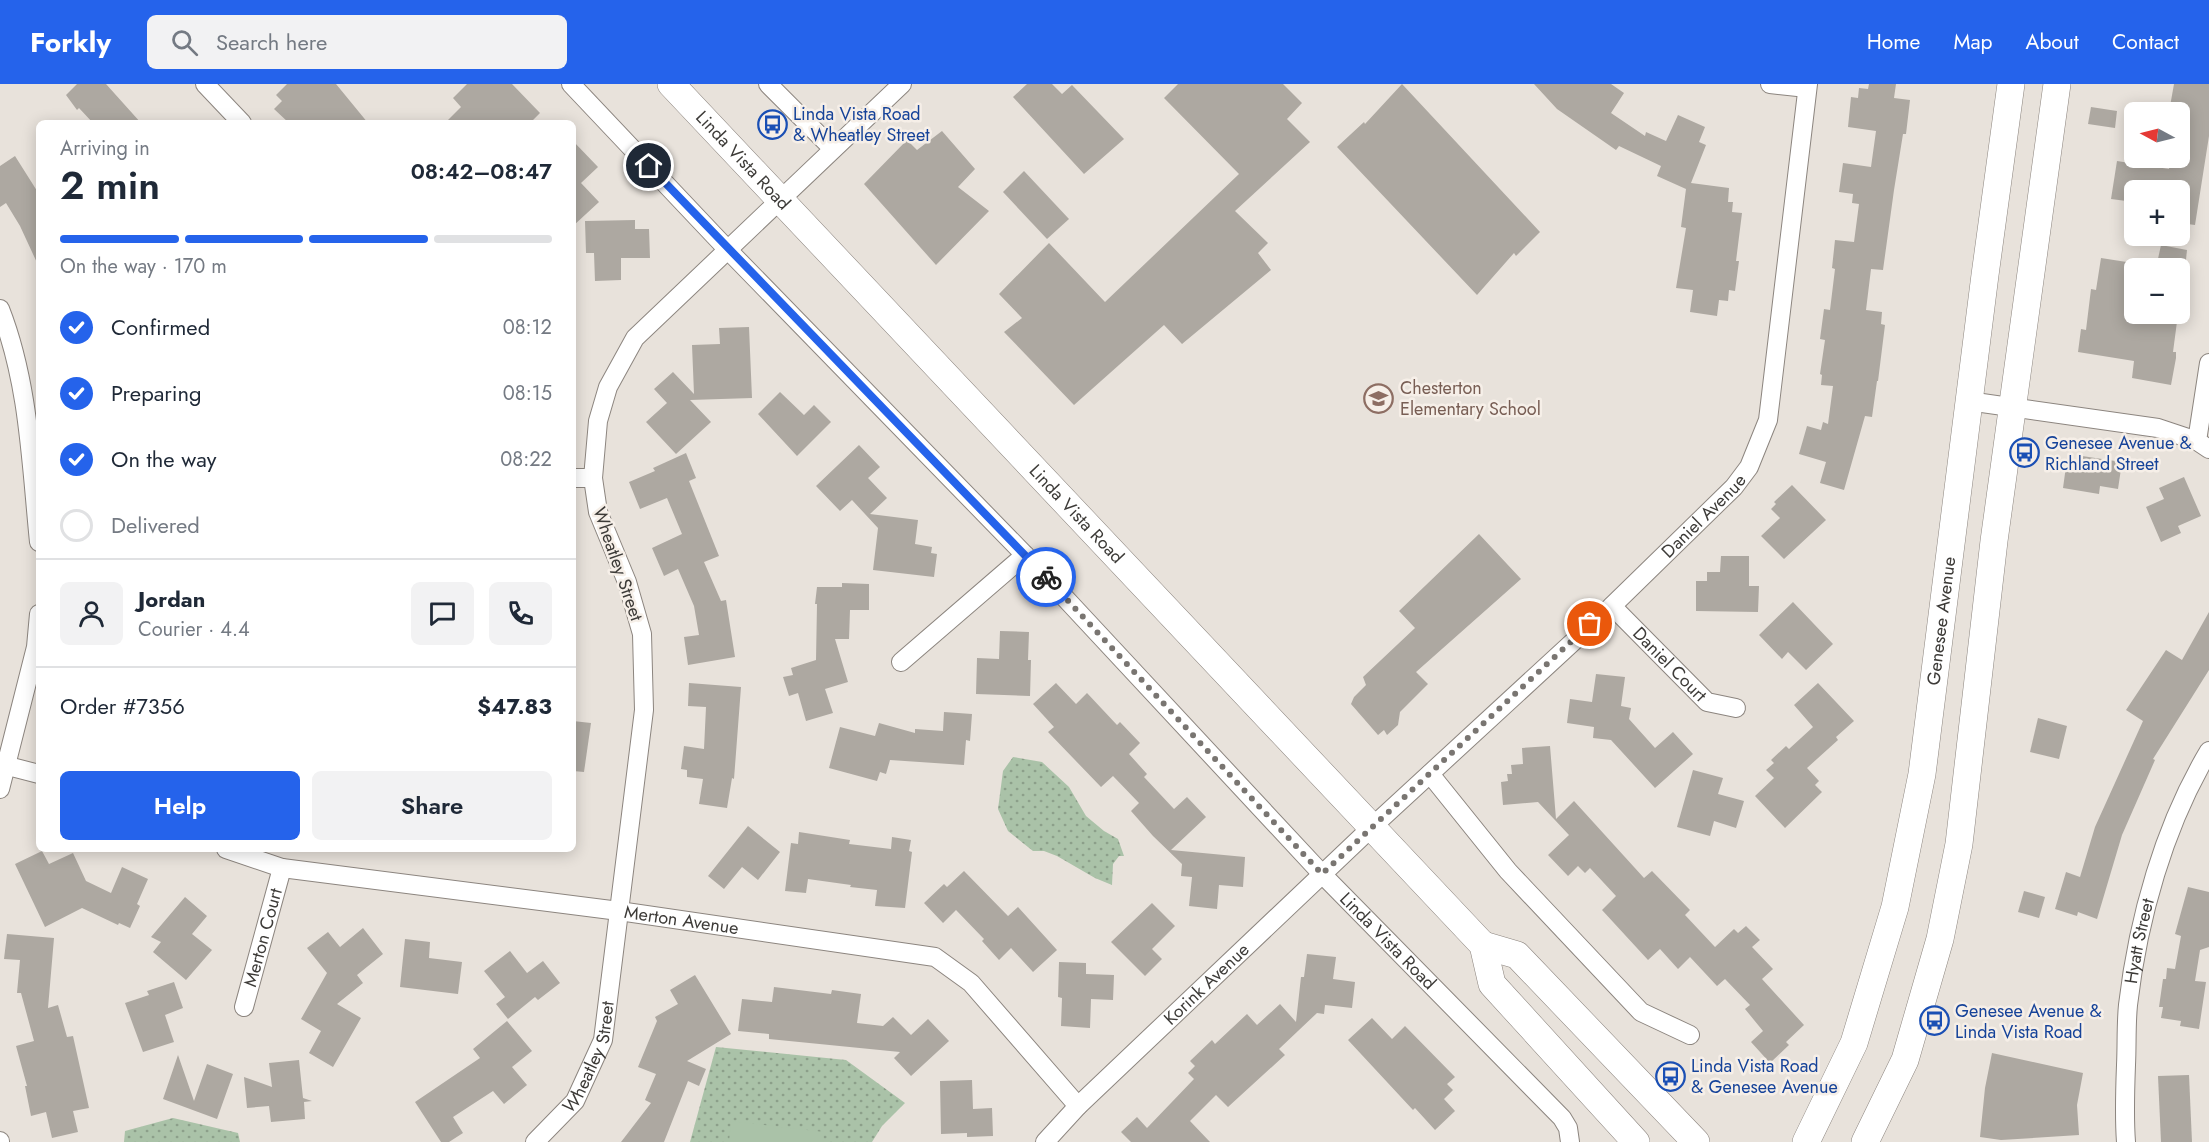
<!DOCTYPE html>
<html lang="en">
<head>
<meta charset="utf-8">
<style>
  body { margin:0; font-family:Jost,sans-serif; background:#f2f2f3; color:#1f2937; height:100vh; display:flex; flex-direction:column; font-size:22px; white-space:nowrap }
  * { box-sizing:border-box; margin:0 }
  p { font-size:20px; color:#747a83 }
  .icon { flex:none; width:33px; height:33px; fill:none; stroke:currentColor; stroke-width:2; stroke-linecap:round; stroke-linejoin:round }
  .map { position:relative; flex:1; overflow:hidden }
  .panel { position:absolute; left:36px; top:36px; width:540px; height:732px; display:flex; flex-direction:column; background:#fff; border-radius:9px; box-shadow:0 3px 15px #0003 }
  .panel>* { flex:none }
  .needle { width:39px; rotate:277deg }
  .tools { position:absolute; left:2124px; top:18px; display:grid; gap:12px }
  .tools a { display:grid; place-items:center; width:66px; height:66px; border-radius:9px; background:#fff; box-shadow:0 3px 15px #0003; font-size:30px }
  .pin { position:absolute; display:grid; place-items:center; width:51px; height:51px; color:#fff; margin:-26px; border:3px solid #fff; border-radius:50%; box-shadow:0 2px 6px #0007 }
  .courier { position:absolute; display:grid; place-items:center; width:60px; height:60px; margin:-30px; border:4px solid #2563eb; border-radius:50%; background:#fff; color:#222; box-shadow:0 2px 8px #0007 }
  .overview em { font-style:normal; font-weight:600 }
  .overview div { display:flex; flex-direction:column-reverse }
  .overview { display:flex; align-items:center; justify-content:space-between; height:102px; padding:0 24px }
  h1 { font-size:39px; font-weight:600; line-height:45px }
  .bar { display:grid; grid-template-columns:repeat(4,1fr); gap:9px 6px; align-content:center; height:72px; padding:0 24px }
  .bar i { height:8px; border-radius:4px; background:#e0e1e3 }
  .bar .on { background:#2563eb }
  .bar p { grid-column:span 4 }
  .line { display:flex; align-items:center; gap:15px; padding:0 24px; border-top:2px solid #e0e1e3 }
  .line div { flex:1 }
  .round { display:grid; place-items:center; flex:none; width:63px; height:63px; border-radius:9px; background:#f2f2f3 }
  ol { padding:0 24px; list-style:none }
  li { display:flex; align-items:center; gap:18px; height:66px }
  li p { margin-inline-start:auto }
  li .icon { padding:6px; border-radius:50%; background:#2563eb; color:#fff; stroke-width:4 }
  li:last-child { color:#747a83 }
  li i { width:33px; height:33px; border:3px solid #e0e1e3; border-radius:50% }
  .primary-button { display:flex; gap:12px; margin-top:auto; padding:12px 24px }
  .primary-button a { flex:1; height:69px; border-radius:9px; background:#2563eb; color:#fff; font-size:24px; font-weight:600; line-height:69px; text-align:center }
  .primary-button a+a { background:#f2f2f3; color:#1f2937 }
  header { display:flex; align-items:center; gap:36px; box-sizing:border-box; height:84px; padding:0 30px; background:#2563eb; color:#fff }
  header strong { font-size:28px }
  nav { display:flex; gap:33px; margin-inline-start:auto; font-size:21px }
  .search { width:420px; height:54px; background:#f2f2f3; display:flex; align-items:center; gap:15px; box-sizing:border-box; padding:0 21px; border-radius:9px; color:#747a83; font-size:22px }
  .map>svg:first-child { display:block }
  .park { fill:url(#park-dots) }
  .garden { fill:#aac2a8 }
  .building { fill:#ada8a1 }
  .lines { fill:none; stroke-linecap:round; stroke-linejoin:round }
  .street-casing { stroke:#8c857f; stroke-width:20 }
  .primary-casing { stroke:#8c857f; stroke-width:28 }
  .street { stroke:#fff; stroke-width:18 }
  .primary { stroke:#fff; stroke-width:27 }
  .done { stroke:#797571; stroke-width:6; stroke-dasharray:0 10.8 }
  .route { stroke:#2563eb; stroke-width:8 }
  .labels { text-anchor:middle; stroke-width:5; stroke-linejoin:round; paint-order:stroke }
  .transit-label { font-size:18px; fill:#164399; stroke:#f6efe8; text-anchor:start }
  .street-label { font-size:18px; fill:#3d3b38; stroke:#f6efe8 }
  .education-label { font-size:18px; fill:#785e54; stroke:#f6efe8; text-anchor:start }
</style>
</head>
<body>
<header>
<strong>Forkly</strong>
<div class="search"><svg class="icon" aria-label="search" viewBox="0 0 24 24"><circle cx="10" cy="10" r="6"/><path d="M15 15l6 6"/></svg>Search here</div>
<nav><a>Home</a><a>Map</a><a>About</a><a>Contact</a></nav>
</header>
<div class="map">
<svg width="2209" height="1058" viewBox="0 0 2209 1058">
  <defs>
    <pattern id="park-dots" width="8" height="8" patternUnits="userSpaceOnUse" patternTransform="scale(1.5)"><rect width="8" height="8" fill="#aac2a8"/><path d="M2 2h.1M6 6h.1" fill="none" stroke="#8c9f8a" stroke-width="1.8" stroke-linecap="round"/></pattern>
  </defs>
  <rect width="100%" height="100%" fill="#e8e2db"/>
  <g class="park">
    <path d="M1013,673L1042,678L1069,703L1086,732L1104,747L1118,755L1124,772H1119L1113,780L1112,801L1095,794L1057,772L1044,767H1033L1008,747L998,725L1003,687Z"/>
    <path d="M716,963L846,976L905,1019L882,1042L872,1058H690Z"/>
    <path d="M173,1034L238,1049L240,1058H124L125,1047Z"/>
  </g>
  <path class="garden" d="M731,1037L824,1048L823,1058H729Z"/>
  <g class="building">
    <path d="M77,0H106L141,39H93L79,24L77,26L66,11Z"/>
    <path d="M287,0H336L368,39H289L274,25L282,17L276,11Z"/>
    <path d="M467,0H512L540,29L530,39H445L461,23L453,14Z"/>
    <path d="M1027,0H1052L1062,10L1072,1L1124,55L1084,90L1013,13Z"/>
    <path d="M1178,0H1283L1302,19L1287,35L1310,58L1235,127L1268,159L1258,169L1271,186L1182,260L1164,241L1074,321L1004,248L1022,234L999,210L1049,159L1105,218L1239,90L1164,14Z"/>
    <path d="M1402,0L1540,148L1516,172L1514,169L1477,211L1337,63L1364,38L1365,40Z"/>
    <path d="M1534,0H1611L1624,9L1611,29L1645,52L1646,48L1666,57L1678,31L1705,43L1699,58L1706,61L1691,99L1729,104L1728,118H1733L1732,128L1742,129L1736,177H1739L1735,207L1729,206L1728,217L1719,216L1717,232L1690,228L1693,206L1676,204L1686,144L1681,143L1686,105L1657,92L1661,82L1619,62L1616,66L1557,25Z"/>
    <path d="M1869,0H1896L1894,14L1910,16L1906,50H1903L1894,106L1883,186L1871,185L1866,226L1882,228L1881,240L1885,241L1878,297H1877L1872,333L1865,332L1844,406L1820,399L1826,378L1799,370L1807,342L1821,346L1823,338L1828,340L1833,302L1821,301L1822,291L1820,290L1825,256L1820,255L1824,225L1830,226L1835,185L1832,184L1835,156L1854,158L1859,120L1852,119L1853,110L1839,108L1843,79L1871,83L1876,47L1848,43L1851,13L1858,14L1859,4L1868,5Z"/>
    <path d="M2174,0H2209V52L2195,141L2180,139V106H2134V118L2111,115L2117,77L2169,85L2171,74H2180V28H2169Z"/>
    <path d="M2091,23L2117,27L2115,44L2088,40Z"/>
    <path d="M942,47L975,85L958,103L989,127L936,181L864,100L907,56L917,66Z"/>
    <path d="M573,57L598,83L581,99L599,118L573,142Z"/>
    <path d="M15,72L39,110V183L20,142L6,119L0,123V82Z"/>
    <path d="M1024,87L1069,135L1047,155L1003,108Z"/>
    <path d="M635,136V145H649L650,174H621V196L595,197L594,169H586L585,137Z"/>
    <path d="M2161,161L2187,166L2185,185L2156,184Z"/>
    <path d="M2101,174L2133,179L2125,230H2178L2173,268H2176V274L2171,301L2132,294L2134,277L2078,268L2081,245L2086,246L2091,205L2096,206Z"/>
    <path d="M749,243L752,314L690,316L711,338L676,370L646,338L667,319L654,305L673,288L694,310L692,261L720,260L719,244Z"/>
    <path d="M780,308L804,331L814,321L831,338L797,372L758,330Z"/>
    <path d="M859,361L880,383L868,394L887,414L870,430L918,436L915,460L932,463L931,469L937,470L934,493L873,486L878,444L852,416L840,427L816,402Z"/>
    <path d="M686,369L696,394L689,397L719,472L704,478L721,517L726,516L735,573L688,581L684,553L699,551L694,522L678,485L664,492L652,464L682,450L667,414L640,425L629,398L655,387L653,384Z"/>
    <path d="M2082,372L2122,378L2118,405L2100,402L2099,410L2063,404L2067,375L2081,377Z"/>
    <path d="M2184,393L2201,432L2178,442L2181,449L2161,458L2146,423L2164,415L2159,404Z"/>
    <path d="M1792,401L1826,436L1784,475L1761,452L1780,434L1771,425L1776,420L1774,418Z"/>
    <path d="M1479,450L1521,495L1416,588L1428,600L1400,628L1398,641L1387,651L1384,646L1378,651L1351,620L1354,613L1366,601L1363,593L1415,544L1399,527Z"/>
    <path d="M1721,472H1749V502H1759L1758,528L1696,527V497H1707V488H1720Z"/>
    <path d="M842,499L869,500V526H850L849,555H835L848,598L825,605L833,629L806,637L798,609L789,612L783,593L793,591L791,584L816,576L817,520H815L817,503H842Z"/>
    <path d="M1793,518L1833,560L1806,586L1788,568L1782,575L1759,551Z"/>
    <path d="M2209,528V586L2153,675L2155,676L2122,751L2097,835L2078,828L2077,832L2055,825L2066,788L2080,793L2095,743L2143,637L2126,626L2166,566L2182,576Z"/>
    <path d="M1000,547L1029,548L1028,576H1031L1030,612L976,610L977,574L999,575Z"/>
    <path d="M1596,590L1625,593L1621,622L1631,624L1629,635L1655,664L1673,648L1693,670L1655,704L1611,656L1593,654L1594,643L1567,639L1570,615L1592,618Z"/>
    <path d="M689,599L741,603L734,695L732,694L727,724L699,720L703,695L687,693V686L681,685L684,662L704,665L706,623L688,622Z"/>
    <path d="M1056,599L1076,620L1087,609L1117,641L1120,638L1140,659L1129,670L1147,690L1144,693L1174,725L1187,713L1206,733L1171,766L1245,773L1243,803L1219,801L1217,825L1189,822L1192,793L1181,792L1182,780L1153,752L1131,727L1139,719L1113,692L1101,703L1048,648L1054,643L1033,620Z"/>
    <path d="M1818,599L1854,637L1836,653L1838,656L1807,684L1819,697L1815,701L1822,708L1785,744L1755,712L1774,694L1766,686L1774,679L1771,676L1786,662L1789,665L1813,643L1794,621Z"/>
    <path d="M944,628L972,630L970,657L966,656L964,681L890,676L886,690L880,688L877,697L829,684L840,643L875,652L879,639L915,649V645L943,647Z"/>
    <path d="M2038,634L2067,642L2059,675L2030,668Z"/>
    <path d="M573,637L591,639L584,688L573,687Z"/>
    <path d="M1550,662L1556,735L1574,717L1644,794L1652,787L1690,826L1685,831L1715,863L1734,845L1738,849L1746,842L1760,856L1752,863L1773,885L1762,895L1804,941L1786,958L1789,961L1770,979L1751,958L1763,947L1745,925L1750,921L1725,895L1717,902L1690,873L1678,885L1660,865L1648,876L1602,826L1616,812L1590,784L1585,789L1578,782L1568,792L1548,771L1569,751L1538,718L1503,721L1501,698L1508,697L1507,690H1512L1511,681L1523,680L1522,664Z"/>
    <path d="M1693,686L1723,694L1718,710L1744,717L1736,744L1714,737L1710,752L1677,743Z"/>
    <path d="M748,742L780,768L758,796L742,783L724,805L708,792Z"/>
    <path d="M799,748L850,756L849,760L891,765L892,753L911,756L909,767L912,768L905,824L875,822L877,806L850,803L851,801L808,795L806,809L785,807L791,759L798,760Z"/>
    <path d="M42,767L49,780L73,769L86,797L111,809L122,783L148,795L137,820L140,822L130,844L119,839L118,841L82,824L45,843L15,780Z"/>
    <path d="M964,787L1008,832L1018,823L1057,866L1033,888L1011,864L999,876L982,857L984,855L956,826L943,839L924,819L944,800L947,803Z"/>
    <path d="M2188,803L2209,808V863L2200,866L2195,897L2206,898L2199,945L2180,942L2181,937L2161,934L2163,923H2159L2163,895H2166L2167,884L2175,885L2181,852L2175,850Z"/>
    <path d="M2024,807L2045,813L2039,834L2018,828Z"/>
    <path d="M185,813L207,832L192,850L212,866L186,896L153,868L161,858L151,853Z"/>
    <path d="M1152,819L1175,842L1152,865L1162,875L1145,892L1111,858Z"/>
    <path d="M363,844L383,870L357,891L363,899L337,920L361,934L333,983L309,969L321,947L301,935L327,889L307,864L328,848L340,863Z"/>
    <path d="M7,850L54,854L48,924L58,921L67,953L73,952L89,1024L73,1027L78,1048L52,1054L46,1028L31,1032L25,1002H27L16,962L34,957L21,909H17L20,876L4,875Z"/>
    <path d="M405,855L430,858L429,874L462,878L458,910L400,903Z"/>
    <path d="M510,867L527,889L543,877L560,899L538,916L535,913L508,935L496,920L505,913L484,887Z"/>
    <path d="M1307,870L1336,873L1333,895L1355,898L1352,924L1325,921L1324,930L1317,929L1279,965L1285,971L1228,1023L1216,1011L1190,1037L1210,1058H1131L1121,1048L1137,1033L1147,1044L1194,995L1188,989L1195,982L1190,977L1212,956L1215,960L1247,930L1257,941L1280,920L1296,938L1301,893H1304Z"/>
    <path d="M1059,878L1086,879V890L1114,891L1113,916L1091,915L1090,944L1061,942L1062,914L1058,913Z"/>
    <path d="M695,891L731,950L687,977L706,985L699,1002L688,997L664,1058H621L651,1019L645,1016L656,990L638,983L657,937L655,933L678,920L670,906Z"/>
    <path d="M174,898L183,924L165,931L174,958L143,968L125,919L149,911L147,907Z"/>
    <path d="M774,903L831,910L832,906L861,910L857,939L883,942L893,933L911,951L928,935L949,957L911,992L894,974L900,968L769,955V950L738,947L742,915L772,918Z"/>
    <path d="M1372,934L1392,955L1405,942L1455,993L1447,1000L1453,1006L1444,1015L1455,1027L1435,1046L1415,1024L1413,1026L1348,956Z"/>
    <path d="M507,937L532,967L512,983L527,1001L504,1020L493,1007L453,1033L463,1049L449,1058H441L415,1018L480,974L473,965Z"/>
    <path d="M1992,969L2083,989L2077,1021L2079,1051L2001,1056L1980,1053L1985,1004Z"/>
    <path d="M178,971L194,1017L207,980L233,990L217,1035L163,1015Z"/>
    <path d="M299,976L303,1014L312,1017L304,1018L305,1035L271,1038L269,1022L247,1024L244,993L272,1003L269,979Z"/>
    <path d="M2189,991L2192,1058H2161L2158,992Z"/>
    <path d="M972,996L973,1025L992,1024L993,1052L967,1053V1049L941,1050L940,997Z"/>
  </g>
  <g class="lines">
    <defs>
      <g id="street">
        <path d="M205,0L242,39"/>
        <path id="s1" d="M571,0L727,165L1025,471L1322,790L1562,1034L1568,1044L1570,1058"/>
        <path d="M768,0L833,65"/>
        <path d="M1770,0L1807,4"/>
        <path d="M0,225C29,299 31,379 39,458"/>
        <path d="M2209,279L2197,357L2209,365"/>
        <path d="M1968,317L2158,344L2197,357"/>
        <path d="M573,394H593"/>
        <path id="s2" d="M1612,522L1707,618L1736,624"/>
        <path d="M901,578L1025,471"/>
        <path d="M0,680L39,690"/>
        <path d="M1430,690L1508,787L1641,928L1690,951"/>
        <path d="M0,705L36,563L39,530"/>
        <path id="s3" d="M226,765L282,784L619,827L935,873L971,899L1078,1022"/>
        <path id="s4" d="M244,923L282,784"/>
        <path d="M0,1057V1058"/>
        <path id="s5" d="M535,1058L575,1017L603,956L644,626L642,550L627,498L598,428L593,394L598,337L608,303L635,254L902,0"/>
        <path id="s6" d="M1045,1058L1078,1022L1372,743L1612,522L1734,403L1749,383L1768,336L1808,0"/>
        <path id="s7" d="M2126,1058C2124,1032 2125,1007 2126,981C2127,961 2126,941 2128,921C2138,835 2164,742 2209,667"/>
      </g>
      <g id="primary">
        <path id="s8" d="M671,0L1483,861L1492,900L1636,1058"/>
        <path d="M1483,861L1517,871L1696,1058"/>
        <path id="s9" d="M1806,1058L1854,959L1895,823L1922,690L1985,191L2011,0"/>
        <path d="M1865,1058L1905,976L1940,855L1959,760L1994,457L2057,0"/>
      </g>
    </defs>
    <use href="#street" class="street-casing"/>
    <use href="#primary" class="primary-casing"/>
    <use href="#street" class="street"/>
    <use href="#primary" class="primary"/>
  </g>
  <g class="lines">
    <path class="done" d="M1046,493L1322,790L1590,540"/>
    <path class="route" d="M649,82L1046,493"/>
  </g>
  <defs>
    <symbol id="bus-ring" viewBox="-11 -11 22 22"><circle r="9.5" fill="#f6efe8" stroke="#1a4fb4" stroke-width="1.5"/><path d="M-5-6H5V4H4V6H2V4H-2V6H-4V4H-5ZM-3.5-4V0h7V-4ZM-3.5 1.2v1.5H-2V1.2ZM2 1.2v1.5H3.5V1.2Z" fill="#1a4fb4"/></symbol>
    <symbol id="school-ring" viewBox="-11 -11 22 22"><circle r="9.5" fill="#f6efe8" stroke="#8d6e63" stroke-width="1.5"/><path d="M0-5L7-2L0 1L-7-2ZM-4 1L0 2.5L4 1V4Q0 6-4 4Z" fill="#8d6e63"/></symbol>
  </defs>
  <g fill-rule="evenodd">
    <use href="#bus-ring" x="756" y="24" width="33" height="33"/>
    <use href="#school-ring" x="1362" y="298" width="33" height="33"/>
    <use href="#bus-ring" x="2008" y="352" width="33" height="33"/>
    <use href="#bus-ring" x="1918" y="920" width="33" height="33"/>
    <use href="#bus-ring" x="1654" y="976" width="33" height="33"/>
  </g>
  <g class="labels">
    <g class="transit-label">
      <text x="793" y="36">Linda Vista Road<tspan x="793" dy="21">&amp; Wheatley Street</tspan></text>
      <text x="2045" y="365">Genesee Avenue &amp;<tspan x="2045" dy="21">Richland Street</tspan></text>
      <text x="1955" y="933">Genesee Avenue &amp;<tspan x="1955" dy="21">Linda Vista Road</tspan></text>
      <text x="1691" y="988">Linda Vista Road<tspan x="1691" dy="21">&amp; Genesee Avenue</tspan></text>
    </g>
    <g class="street-label">
      <text dy="6" stroke="none"><textPath href="#s8" startOffset="105">Linda Vista Road</textPath></text>
      <text dy="6" stroke="none"><textPath href="#s8" startOffset="591">Linda Vista Road</textPath></text>
      <text dy="6" stroke="none"><textPath href="#s6" startOffset="909">Daniel Avenue</textPath></text>
      <text transform="translate(618 480) rotate(71)" y="6">Wheatley Street</text>
      <text dy="6" stroke="none"><textPath href="#s9" startOffset="542">Genesee Avenue</textPath></text>
      <text dy="6" stroke="none"><textPath href="#s2" startOffset="82">Daniel Court</textPath></text>
      <text dy="6" stroke="none"><textPath href="#s3" startOffset="462">Merton Avenue</textPath></text>
      <text dy="6" stroke="none"><textPath href="#s4" startOffset="72">Merton Court</textPath></text>
      <text dy="6" stroke="none"><textPath href="#s1" startOffset="1184">Linda Vista Road</textPath></text>
      <text dy="6" stroke="none"><textPath href="#s7" startOffset="202">Hyatt Street</textPath></text>
      <text dy="6" stroke="none"><textPath href="#s6" startOffset="226">Korink Avenue</textPath></text>
      <text dy="6" stroke="none"><textPath href="#s5" startOffset="104">Wheatley Street</textPath></text>
    </g>
    <g class="education-label">
      <text x="1400" y="310">Chesterton<tspan x="1400" dy="21">Elementary School</tspan></text>
    </g>
  </g>
</svg>
<div class="tools">
<a><svg class="needle" viewBox="-14 -14 28 28"><path d="M0-13l5 13h-10z" fill="#e53935"/><path d="M0 13l5-13h-10z" fill="#747a83"/></svg></a>
<a>+</a>
<a>−</a>
</div>
<div class="pin" style="left:1590px;top:540px;background:#ea580c"><svg class="icon" aria-label="bag" viewBox="0 0 24 24"><path d="M5 8h14l-1 12H6zM9 8a3 3 0 0 1 6 0"/></svg></div>
<div class="pin" style="left:649px;top:82px;background:#1f2937"><svg class="icon" aria-label="home" viewBox="0 0 24 24"><path d="M3 11l9-7 9 7M6 9v11h12V9"/></svg></div>
<div class="courier" style="left:1046px;top:493px"><svg class="icon" aria-label="bike" viewBox="0 0 24 24"><circle cx="6" cy="16" r="4"/><circle cx="18" cy="16" r="4"/><path d="M6 16l4-8h5l3 8M10 8l3 8H6M13 5h3"/></svg></div>
<section class="panel">
<div class="overview"><div><h1>2 min</h1><p>Arriving in</p></div><em>08:42–08:47</em></div>
<div class="bar"><i class="on"></i><i class="on"></i><i class="on"></i><i></i><p>On the way · 170 m</p></div>
<ol>
<li><svg class="icon" aria-label="check" viewBox="0 0 24 24"><path d="M5 12l5 5 9-10"/></svg>Confirmed<p>08:12</p></li>
<li><svg class="icon" aria-label="check" viewBox="0 0 24 24"><path d="M5 12l5 5 9-10"/></svg>Preparing<p>08:15</p></li>
<li><svg class="icon" aria-label="check" viewBox="0 0 24 24"><path d="M5 12l5 5 9-10"/></svg>On the way<p>08:22</p></li>
<li><i></i>Delivered</li>
</ol>
<div class="line" style="height:108px"><a class="round"><svg class="icon" aria-label="person" viewBox="0 0 24 24"><circle cx="12" cy="8" r="4"/><path d="M4 21q1-7 8-7t8 7"/></svg></a><div><b>Jordan</b><p>Courier · 4.4</p></div><a class="round"><svg class="icon" aria-label="chat" viewBox="0 0 24 24"><path d="M4 5h16v11H9l-5 4z"/></svg></a><a class="round"><svg class="icon" aria-label="phone" viewBox="0 0 24 24"><path d="M5 4h4l2 5-3 2q2 4 5 5l2-3 5 2v4C11 20 4 13 5 4z"/></svg></a></div>
<div class="line" style="height:78px"><div>Order #7356</div><b>$47.83</b></div>
<div class="primary-button"><a>Help</a><a>Share</a></div>
</section>
</div>
</body>
</html>
